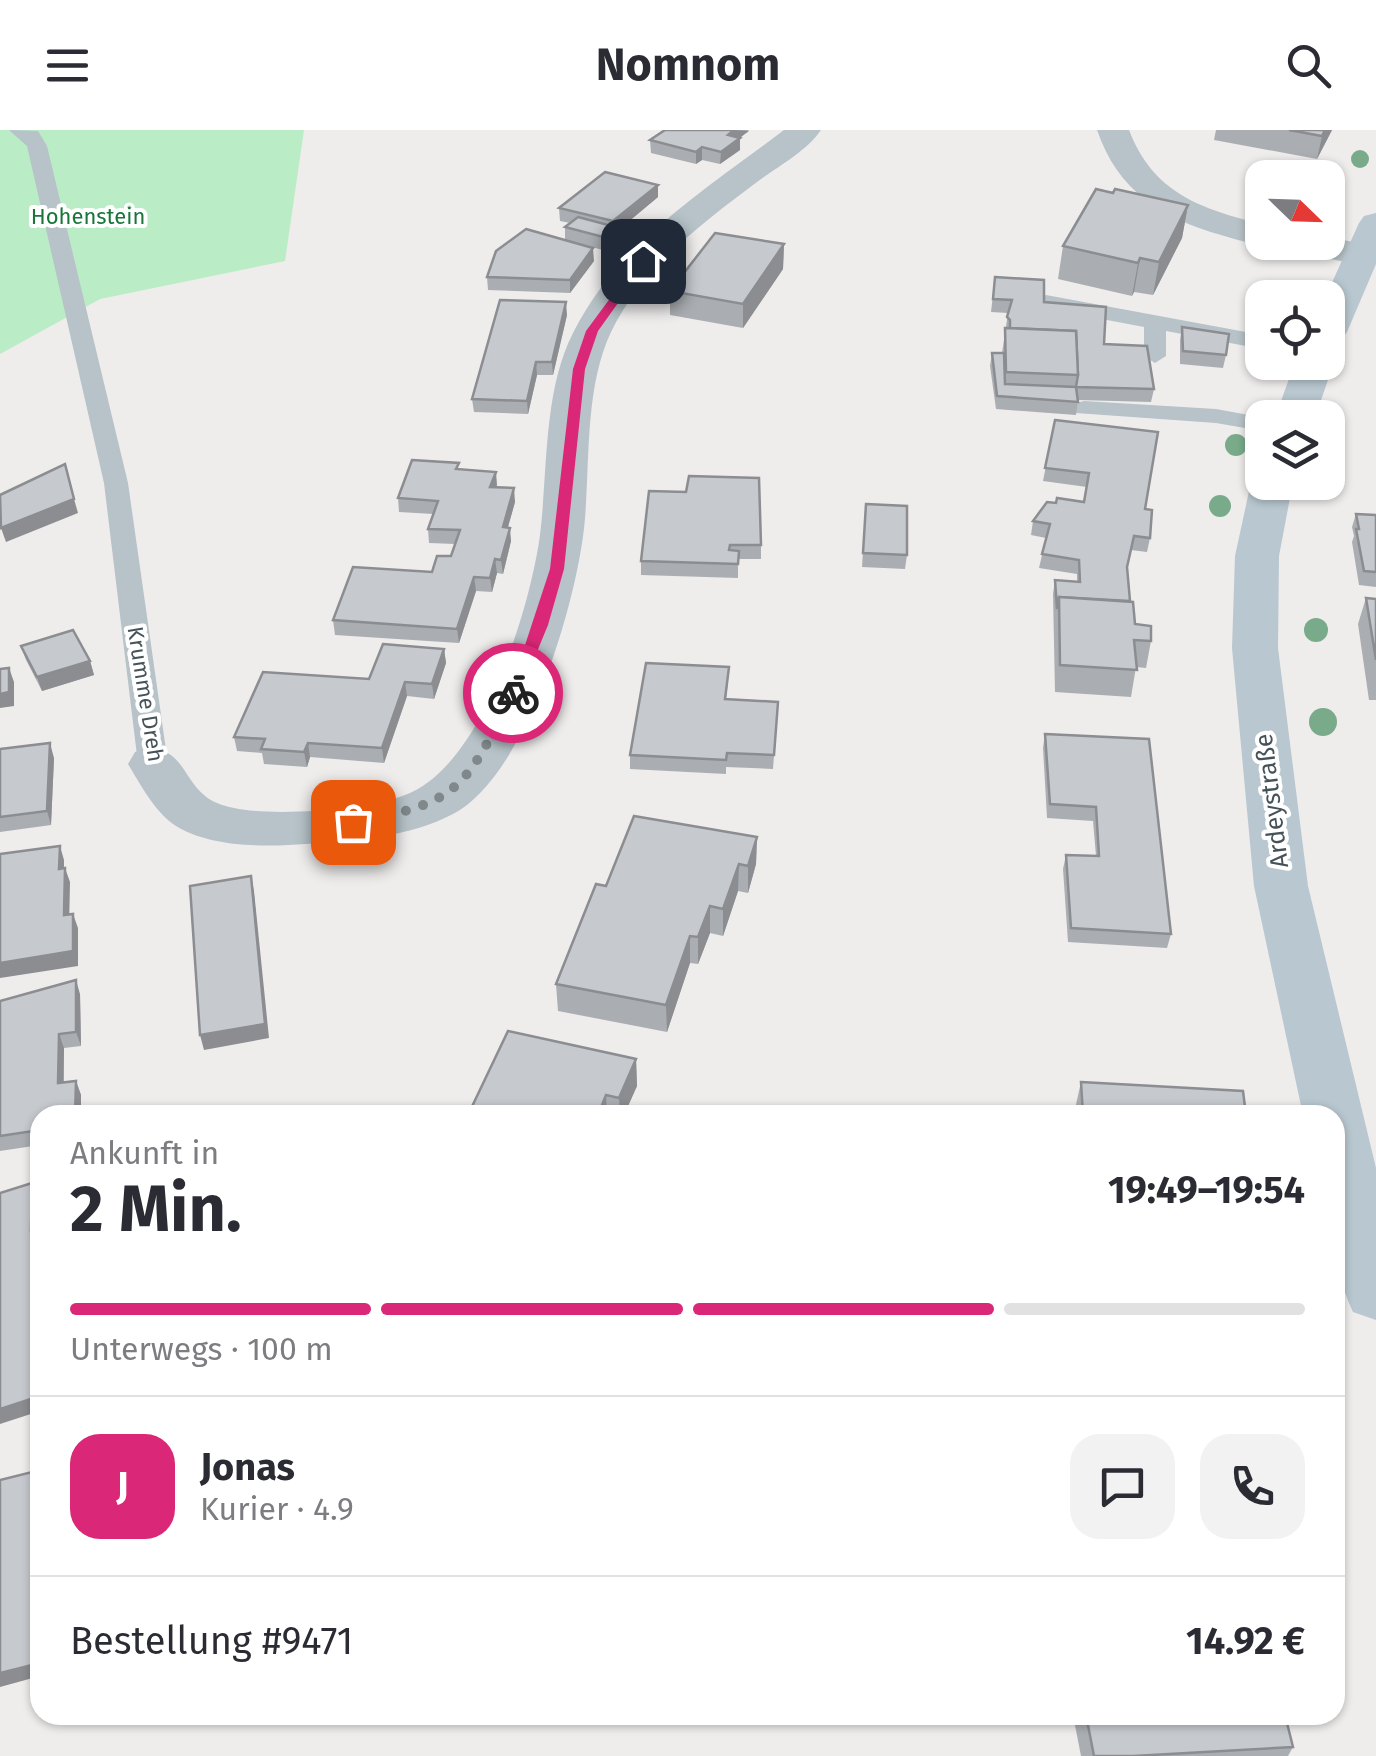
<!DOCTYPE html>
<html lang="de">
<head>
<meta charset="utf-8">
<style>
  body { margin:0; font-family:"Fira Sans",sans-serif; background:#f2f2f3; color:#2b2b33; height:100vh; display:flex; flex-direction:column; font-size:38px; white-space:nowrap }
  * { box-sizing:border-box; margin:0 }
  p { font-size:32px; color:#7c7c81 }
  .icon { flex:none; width:55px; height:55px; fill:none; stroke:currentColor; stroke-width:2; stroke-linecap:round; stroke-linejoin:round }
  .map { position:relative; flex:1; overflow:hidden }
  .sheet { position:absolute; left:30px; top:975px; width:1315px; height:620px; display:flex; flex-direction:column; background:#fff; border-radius:30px; box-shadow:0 2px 8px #0004 }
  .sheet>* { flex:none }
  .needle { width:65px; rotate:113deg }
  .fabs { position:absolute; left:1245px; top:30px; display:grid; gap:20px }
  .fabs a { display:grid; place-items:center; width:100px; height:100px; border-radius:20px; background:#fff; box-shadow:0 2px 8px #0004; font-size:50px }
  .pin { position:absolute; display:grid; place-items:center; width:85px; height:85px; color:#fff; margin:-42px; border-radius:20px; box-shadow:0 5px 15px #0006 }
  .courier { position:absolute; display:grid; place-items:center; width:100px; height:100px; margin:-50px; border:8px solid #db2777; border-radius:50%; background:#fff; color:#222; box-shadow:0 2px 12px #0007 }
  .head em { font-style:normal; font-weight:700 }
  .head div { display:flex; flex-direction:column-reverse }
  .head { display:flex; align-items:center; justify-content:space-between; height:170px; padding:0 40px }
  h1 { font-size:65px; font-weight:700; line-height:75px }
  .bar { display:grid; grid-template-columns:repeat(4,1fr); gap:15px 10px; align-content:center; height:120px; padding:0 40px }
  .bar i { height:12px; border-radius:8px; background:#e1e1e2 }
  .bar .active { background:#db2777 }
  .bar p { grid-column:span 4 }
  .line { display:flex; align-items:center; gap:25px; padding:0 40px; border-top:2px solid #e1e1e2 }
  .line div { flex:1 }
  .round { display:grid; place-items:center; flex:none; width:105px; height:105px; border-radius:30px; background:#f2f2f3 }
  header { display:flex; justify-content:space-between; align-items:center; height:130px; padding:0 40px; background:#fff; font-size:45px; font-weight:700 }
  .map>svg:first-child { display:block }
  .green { fill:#baecc6 }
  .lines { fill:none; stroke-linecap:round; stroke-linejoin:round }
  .service { fill:#b7c3c8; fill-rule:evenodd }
  .minor { fill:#b7c3c8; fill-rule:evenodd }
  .secondary { fill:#b9c7d0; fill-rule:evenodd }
  .tree { fill:#79ab8b }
  .wall { fill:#aaaeb2 }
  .shaded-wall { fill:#8b8d91 }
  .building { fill:#c6cacf; stroke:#8b8d91; stroke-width:2.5 }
  .route { fill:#db2777 }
  .done { stroke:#80888c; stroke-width:10; stroke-dasharray:0 18 }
  .labels { text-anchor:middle; stroke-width:8; stroke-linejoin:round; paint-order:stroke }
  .far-park-label { font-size:22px; fill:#19763b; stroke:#fff }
  .far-street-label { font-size:22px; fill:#455258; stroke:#fff }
  .street-label { font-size:25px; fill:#455258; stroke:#fff }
</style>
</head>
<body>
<header><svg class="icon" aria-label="menu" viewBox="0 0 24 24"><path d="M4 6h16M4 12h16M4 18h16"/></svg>Nomnom<svg class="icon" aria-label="search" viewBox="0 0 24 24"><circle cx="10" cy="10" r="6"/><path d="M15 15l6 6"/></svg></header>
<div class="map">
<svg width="1376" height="1626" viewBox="0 0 1376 1626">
  <rect width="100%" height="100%" fill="#efecec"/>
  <path class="green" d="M0,0H304L285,131L100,169L0,224Z"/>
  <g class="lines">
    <g class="service">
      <path d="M9,0L38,1L47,16L128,353L168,634L163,641H143L138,634L104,353L27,16Z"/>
      <path d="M1046,165L1262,205V219L1166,201V226L1155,233L1144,226V197L1038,177L1035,172L1038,167Z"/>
      <path d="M1084,271L1216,279L1265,288L1262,301L1216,293L1076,283L1072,278L1076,273Z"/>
    </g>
    <g class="minor">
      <path d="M784,0H821C807,21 777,37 757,52C701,94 642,138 611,202C585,257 590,329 585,388C579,466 527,646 453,684C410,707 354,711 306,714C266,717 208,718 173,694C154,680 140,654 128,634L135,622C188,608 179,657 217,673C255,690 366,680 405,665C482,637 530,479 540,405C548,340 543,262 573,203C618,113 706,59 784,0Z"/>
      <path d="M1097,0H1129C1153,63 1201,79 1262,94V112H1274C1256,117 1239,110 1221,105C1161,88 1118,61 1097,0Z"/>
      <path d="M1328,107L1374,116L1376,128L1361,135L1285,120L1281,112H1328Z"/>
    </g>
    <g class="secondary">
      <path d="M1376,83V134L1347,202L1341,210L1328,213L1325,168L1359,93L1364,86Z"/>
      <path d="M1329,224L1334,232L1315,288H1275L1295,232H1328Z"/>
      <path d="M1262,342V352H1293L1279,426L1278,518L1308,756L1376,1038V1190L1353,1182C1324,1123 1335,1050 1335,985H1303L1254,756L1232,518L1235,426L1251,352Z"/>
    </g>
  </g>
  <g class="tree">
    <circle cx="1360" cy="29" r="9"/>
    <circle cx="1236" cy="315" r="11"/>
    <circle cx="1220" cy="376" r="11"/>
    <circle cx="1316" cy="500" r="12"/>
    <circle cx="1323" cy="592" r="14"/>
  </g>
  <g class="wall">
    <path d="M665,0H749L740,8V20L720,34L702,30L696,34L651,23L650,10Z"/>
    <path d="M1216,0H1332L1317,29L1214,10Z"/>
    <path d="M658,67L616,102V110L603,120L565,110V97L570,93L560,91L559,78Z"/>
    <path d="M1188,75L1182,108L1153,165L1134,162L1132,166L1058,149L1063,116Z"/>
    <path d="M784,114L783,139L743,198L670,185V161Z"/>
    <path d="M594,131L570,163L488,160L487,147Z"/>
    <path d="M995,147L1044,172L1104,214L1154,259L1151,272L1078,270L1076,285L996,279L990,236L992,223H1002L1008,183L991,182Z"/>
    <path d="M567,185L553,245H537L528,284L474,282L472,269Z"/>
    <path d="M1182,197L1226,225L1223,238L1180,234V210Z"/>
    <path d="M1055,290L1145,379L1150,408L1147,422L1131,420L1127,438L1130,471L1135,494L1151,511L1146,538L1136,537L1131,567L1055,562L1053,464L1055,450L1077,452V444L1039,438L1046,408L1031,405L1033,391L1056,373L1084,372L1087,357L1043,351Z"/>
    <path d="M460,339L496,342V357L515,372L508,397L511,411L503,444L497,443L492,462L476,461L459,513L335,505L333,490L432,442L451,426L455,414L429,413L428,399L433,384L399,382L398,368Z"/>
    <path d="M649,361L761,415V429H738V448L641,445V431Z"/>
    <path d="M866,374L907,425L905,439L862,437Z"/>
    <path d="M1356,384L1376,385V457L1359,455L1352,412L1354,406L1352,397Z"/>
    <path d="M1366,468L1376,469V570H1369L1358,494Z"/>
    <path d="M21,516L90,531L94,545L42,561L26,530Z"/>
    <path d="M444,519L446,533L434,569L407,566L384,633L310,627L307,637L264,634L262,623L237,621L234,607Z"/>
    <path d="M728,552L726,569L778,572L773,639L726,637V644L630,639V625Z"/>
    <path d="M1045,604L1149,609L1171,804L1167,818L1068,812L1063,739L1066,725L1096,726L1093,691L1047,688L1043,618Z"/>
    <path d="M0,619L54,628L51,695L0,702Z"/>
    <path d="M757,707L756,734L748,763L738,761L723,806L710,803L698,834L690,833L667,902L558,881L556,854L606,756Z"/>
    <path d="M80,864L81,916L64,918V952L76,951L81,965V985H40V1015L0,1021V871Z"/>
    <path d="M636,929L637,956L624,985H468Z"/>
    <path d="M1081,952L1246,985H1075V979Z"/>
    <path d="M1073,1585H1285L1293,1617L1288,1626H1081Z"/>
  </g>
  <g class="shaded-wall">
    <path d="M734,0L749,1L727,17L728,5Z"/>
    <path d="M1325,0H1332L1317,29L1322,6Z"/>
    <path d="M740,8V20L720,34L721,22Z"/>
    <path d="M702,17V30L696,34V22Z"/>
    <path d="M658,55V67L616,102V110L603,120V107L613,99V91Z"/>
    <path d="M1188,75L1182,108L1153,165L1159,132Z"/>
    <path d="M784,114L783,139L743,198V174Z"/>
    <path d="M593,118L594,131L570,163V150Z"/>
    <path d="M1140,128L1134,162L1132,166L1138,133Z"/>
    <path d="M566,172L567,185L553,245L552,232Z"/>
    <path d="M536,232L537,245L528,284L527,271Z"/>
    <path d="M496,342L497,355L491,371L490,357Z"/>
    <path d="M514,358L515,372L504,411L503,397Z"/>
    <path d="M74,369L78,383L6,412L1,398Z"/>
    <path d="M510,398L511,411L503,444L501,430Z"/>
    <path d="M495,429L497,443L492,462L490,448Z"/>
    <path d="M474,447L476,461L459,513L457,499Z"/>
    <path d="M444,519L446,533L434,569L432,554Z"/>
    <path d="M90,531L94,545L42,561L37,547Z"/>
    <path d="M9,538L14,552V576L0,578V564Z"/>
    <path d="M405,552L407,566L384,633L382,618Z"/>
    <path d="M50,613L54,628L51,695L47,681Z"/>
    <path d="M308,613L310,627L307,637L304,622Z"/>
    <path d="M757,707L756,734L748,763V736Z"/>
    <path d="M60,716L64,730V753L59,739Z"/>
    <path d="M739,734L738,761L723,806V779Z"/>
    <path d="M65,738L70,752L69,799L64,785Z"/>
    <path d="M251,746L254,761L269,908L204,920L200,905Z"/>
    <path d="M710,776V803L698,834V807Z"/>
    <path d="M73,784L78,798V836L0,848V833Z"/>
    <path d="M690,806V833L667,902L666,875Z"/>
    <path d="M76,850L80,864L81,916L76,902Z"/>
    <path d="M59,904L64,918L63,967L58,953Z"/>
    <path d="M636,929L637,956L624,985H620L619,968Z"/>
    <path d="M76,951L81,965V985H75Z"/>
    <path d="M606,965L607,985H598Z"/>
    <path d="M32,1053L37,1067V1115L31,1101Z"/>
    <path d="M40,1266V1281L0,1294V1279Z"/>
    <path d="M40,1533V1546L0,1557V1543Z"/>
  </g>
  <g class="building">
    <path d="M665,0H734L728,5L740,8L721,22L702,17L696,22L650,10Z"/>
    <path d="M1289,0H1325L1322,6Z"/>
    <path d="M605,42L658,55L613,91L559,78Z"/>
    <path d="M1096,59L1113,63L1115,59L1188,75L1159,132L1140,128L1138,133L1063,116Z"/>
    <path d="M578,87L616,97L603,107L565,97Z"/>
    <path d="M526,99L593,118L570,150L487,147L496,121Z"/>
    <path d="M715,103L784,114L743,174L670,161Z"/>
    <path d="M995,147L1044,150V172L1106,177L1104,214L1147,216L1154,259L1076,257L1078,245L1076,201L1010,198V190L1007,187L1012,170L993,169Z"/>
    <path d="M500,170L566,172L552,232H536L527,271L472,269Z"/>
    <path d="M1182,197L1229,204L1226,225L1183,221Z"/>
    <path d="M1005,198L1076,201L1078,245L1006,242Z"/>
    <path d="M992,223H1004L1005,254L1076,257L1078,272L997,266Z"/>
    <path d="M1055,290L1158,302L1145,379L1152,380L1150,408L1134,406L1127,437L1130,471L1059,467L1057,479L1055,450L1080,452L1079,430L1042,424L1050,394L1033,391L1047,372L1056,373L1057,368L1084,372L1089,343L1045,338Z"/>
    <path d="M412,330L459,333L456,339L496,342L490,357L514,358L503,397L510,398L501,430L495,429L490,448L474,447L457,499L333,490L353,437L432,442L437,426H451L460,400L428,399L438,371L398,368Z"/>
    <path d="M65,334L74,369L1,398L0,365Z"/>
    <path d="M689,346L759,348L761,415H730L729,420L739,421L738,434L641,431L649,361L686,362Z"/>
    <path d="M866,374L907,376V425L863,423Z"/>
    <path d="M1356,384L1376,385V442L1364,441L1356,399H1359Z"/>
    <path d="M1059,467L1133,472L1135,494L1151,496V511L1134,510L1137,540L1060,535Z"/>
    <path d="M1366,468L1376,469V530Z"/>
    <path d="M73,500L90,531L37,547L21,516Z"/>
    <path d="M383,514L444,519L432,554L405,552L382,618L308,613L304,622L261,619L265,609L234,607L263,542L369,549Z"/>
    <path d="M646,533L729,537L725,569L778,572L774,625L727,623L726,630L630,625Z"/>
    <path d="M9,538V562L0,564V539Z"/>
    <path d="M1045,604L1149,609L1171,804L1071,798L1066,725L1099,726L1096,677L1050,674Z"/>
    <path d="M50,613L47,681L0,687V619Z"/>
    <path d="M634,686L757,707L748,736L739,734L723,779L710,776L698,807L690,806L666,875L556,854L596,754L606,756Z"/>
    <path d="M60,716L59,739L65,738L64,785L73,784V821L0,833V724Z"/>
    <path d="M251,746L265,894L200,905L190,756Z"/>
    <path d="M76,850V902L59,904L58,953L76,951L75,985H40V1000L0,1006V871Z"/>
    <path d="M508,901L636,929L619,968L606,965L598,985H468Z"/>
    <path d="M1081,952L1243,961L1246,985H1083Z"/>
    <path d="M32,1053L31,1101L40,1100V1266L0,1279V1063Z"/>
    <path d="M40,1340V1533L0,1543V1350Z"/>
    <path d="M1086,1585H1285L1293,1617L1133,1626H1094Z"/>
  </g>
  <path class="route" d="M639,129L648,131L598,201L585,239L564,439L548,495L520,563L508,567L550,439L573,239L586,201Z"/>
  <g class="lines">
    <path class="done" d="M353,692C461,674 466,656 513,563"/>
  </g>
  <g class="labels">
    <g class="far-park-label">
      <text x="88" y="94">Hohenstein</text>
    </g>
    <g class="far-street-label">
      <text transform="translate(146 564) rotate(81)" y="8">Krumme Dreh</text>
    </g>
    <g class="street-label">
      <text transform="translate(1271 671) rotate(-97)" y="9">Ardeystraße</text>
    </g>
  </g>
</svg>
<div class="fabs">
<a><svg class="needle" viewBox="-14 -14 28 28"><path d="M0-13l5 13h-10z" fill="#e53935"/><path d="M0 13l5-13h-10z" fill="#7c7c81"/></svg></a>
<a><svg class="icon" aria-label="locate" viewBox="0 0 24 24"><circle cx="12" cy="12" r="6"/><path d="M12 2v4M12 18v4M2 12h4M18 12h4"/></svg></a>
<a><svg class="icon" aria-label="layers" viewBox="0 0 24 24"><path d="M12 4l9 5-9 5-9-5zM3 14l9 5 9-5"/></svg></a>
</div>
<div class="pin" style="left:353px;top:692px;background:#ea580c"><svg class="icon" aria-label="bag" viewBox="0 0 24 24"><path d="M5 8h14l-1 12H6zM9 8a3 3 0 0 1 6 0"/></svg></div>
<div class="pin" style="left:643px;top:131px;background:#1f2937"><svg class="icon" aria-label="home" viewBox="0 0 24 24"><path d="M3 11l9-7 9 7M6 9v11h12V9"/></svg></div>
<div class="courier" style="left:513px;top:563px"><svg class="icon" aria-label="bike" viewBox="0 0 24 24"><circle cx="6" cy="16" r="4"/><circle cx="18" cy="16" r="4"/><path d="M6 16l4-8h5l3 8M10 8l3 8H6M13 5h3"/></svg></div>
<section class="sheet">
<div class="head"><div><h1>2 Min.</h1><p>Ankunft in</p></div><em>19:49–19:54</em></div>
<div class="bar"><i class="active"></i><i class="active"></i><i class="active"></i><i></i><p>Unterwegs · 100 m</p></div>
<div class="line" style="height:180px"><b class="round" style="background:#db2777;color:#fff">J</b><div><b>Jonas</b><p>Kurier · 4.9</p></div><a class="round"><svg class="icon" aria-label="chat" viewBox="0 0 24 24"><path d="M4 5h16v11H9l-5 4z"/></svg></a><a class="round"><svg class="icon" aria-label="phone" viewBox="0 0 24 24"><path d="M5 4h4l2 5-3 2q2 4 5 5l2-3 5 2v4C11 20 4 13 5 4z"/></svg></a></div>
<div class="line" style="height:130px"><div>Bestellung #9471</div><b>14.92 €</b></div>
</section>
</div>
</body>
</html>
